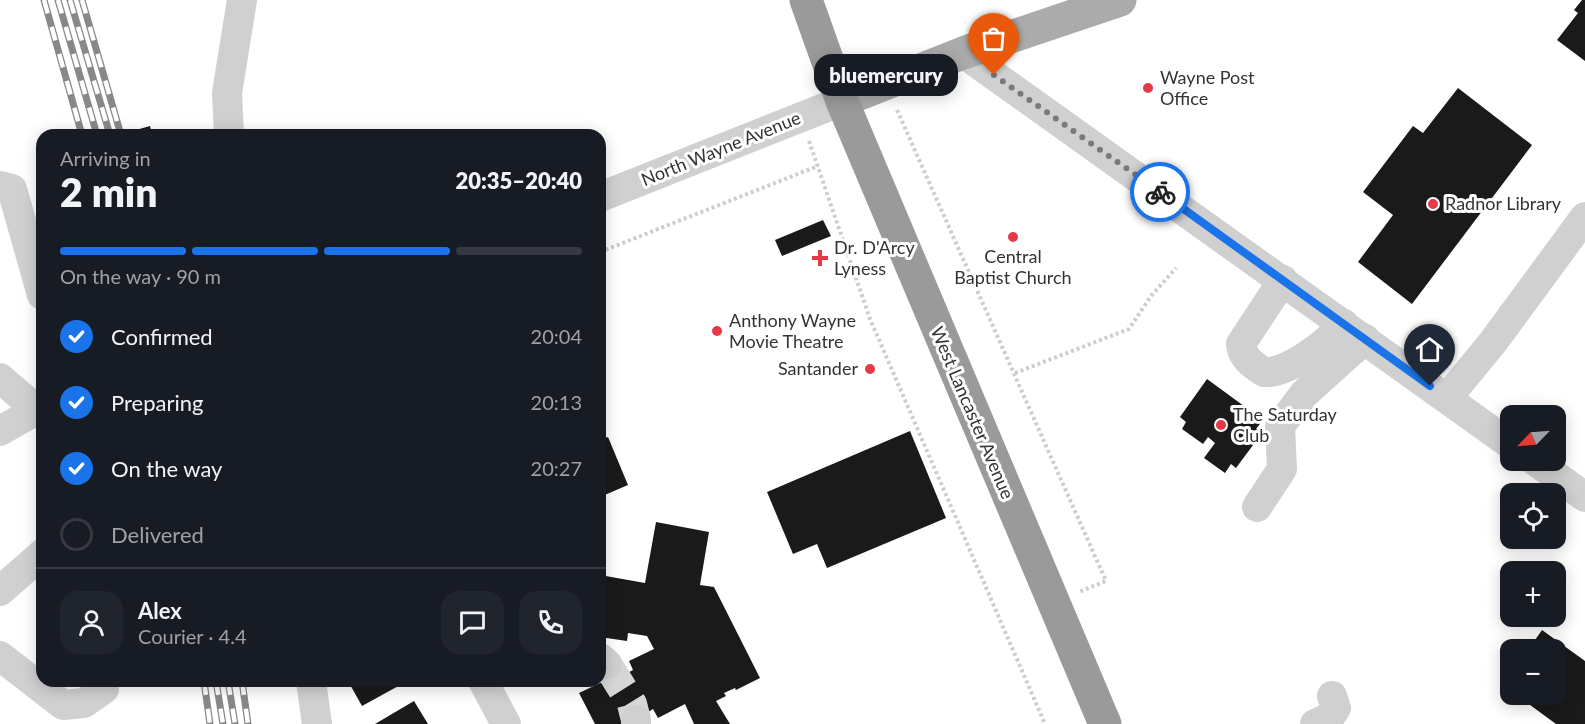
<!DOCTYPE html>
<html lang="en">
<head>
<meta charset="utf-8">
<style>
  body { margin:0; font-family:Lato,sans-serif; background:#20242c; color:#f1f3f6; height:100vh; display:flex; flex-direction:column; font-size:22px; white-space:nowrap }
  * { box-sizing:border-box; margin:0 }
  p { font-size:20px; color:#9ea1a6 }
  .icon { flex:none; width:33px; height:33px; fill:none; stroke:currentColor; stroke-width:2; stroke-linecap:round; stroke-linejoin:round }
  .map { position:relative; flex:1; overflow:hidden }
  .panel { position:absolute; left:36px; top:129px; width:570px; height:558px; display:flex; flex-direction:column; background:#171b24; border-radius:18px; box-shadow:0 3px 15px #0003 }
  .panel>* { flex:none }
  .needle { width:39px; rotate:245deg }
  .buttons { position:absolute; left:1500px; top:405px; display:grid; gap:12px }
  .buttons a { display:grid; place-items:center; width:66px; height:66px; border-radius:12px; background:#171b24; box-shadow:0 3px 15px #0003; font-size:30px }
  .pin { position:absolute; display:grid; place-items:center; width:51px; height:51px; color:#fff; margin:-62px -26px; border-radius:50% 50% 50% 0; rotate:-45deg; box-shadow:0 0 6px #0007 }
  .pin .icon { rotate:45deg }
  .courier { position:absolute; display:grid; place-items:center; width:60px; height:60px; margin:-30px; border:4px solid #1a73e8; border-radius:50%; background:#fff; color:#222; box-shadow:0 2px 8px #0007 }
  .bubble { position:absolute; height:42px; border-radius:18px; background:#171b24; box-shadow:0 3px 15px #0003; font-size:20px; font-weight:800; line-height:42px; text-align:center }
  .headline em { font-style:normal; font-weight:800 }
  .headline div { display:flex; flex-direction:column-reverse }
  .headline { display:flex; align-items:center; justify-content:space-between; height:102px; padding:0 24px }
  h1 { font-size:39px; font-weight:800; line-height:45px }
  .bar { display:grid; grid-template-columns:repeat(4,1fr); gap:9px 6px; align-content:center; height:72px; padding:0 24px }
  .bar i { height:8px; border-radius:4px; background:#363941 }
  .bar .on { background:#1a73e8 }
  .bar p { grid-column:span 4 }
  .line { display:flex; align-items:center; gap:15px; padding:0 24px; border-top:2px solid #363941 }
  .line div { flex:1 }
  .round { display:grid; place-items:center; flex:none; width:63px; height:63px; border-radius:18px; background:#20242c }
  ol { padding:0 24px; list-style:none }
  li { display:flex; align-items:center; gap:18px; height:66px }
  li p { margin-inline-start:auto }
  li .icon { padding:6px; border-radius:50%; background:#1a73e8; color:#fff; stroke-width:4 }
  li:last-child { color:#9ea1a6 }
  li i { width:33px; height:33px; border:3px solid #363941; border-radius:50% }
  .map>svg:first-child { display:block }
  .building { fill:#1a1a1a }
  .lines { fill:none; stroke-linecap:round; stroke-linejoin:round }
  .minor-tunnel { stroke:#d6d6d6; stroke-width:30; stroke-dasharray:30 15; stroke-linecap:butt }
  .path { stroke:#cdcdcd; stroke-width:4; stroke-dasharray:3 3; stroke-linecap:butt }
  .minor { stroke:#d0d0d0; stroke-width:30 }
  .major { stroke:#ababab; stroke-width:33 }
  .highway { stroke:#9a9a9a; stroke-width:33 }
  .rail-casing { stroke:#888; stroke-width:7 }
  .rail { stroke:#fff; stroke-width:4.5; stroke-dasharray:14; stroke-linecap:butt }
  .done { stroke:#7a7a7a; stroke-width:6; stroke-dasharray:0 10.8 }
  .route { stroke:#1a73e8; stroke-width:8 }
  .poi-dot { fill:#e63946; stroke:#fff; stroke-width:2 }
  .labels { text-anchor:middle; stroke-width:6; stroke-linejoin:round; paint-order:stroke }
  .poi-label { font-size:18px; fill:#333; stroke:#fff; text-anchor:start }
  .street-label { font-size:18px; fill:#333; stroke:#fff }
</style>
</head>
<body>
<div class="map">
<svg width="1585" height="724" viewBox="0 0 1585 724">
  <rect width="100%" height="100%" fill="#fff"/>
  <g class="building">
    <path d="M1582,0H1585V61L1557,40L1578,13L1574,10Z"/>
    <path d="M1458,88L1532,145L1412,304L1358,262L1393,215L1363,192L1413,126L1423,133Z"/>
    <path d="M150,126L152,135H137L136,130Z"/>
    <path d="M823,220L831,236L782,256L775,240Z"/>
    <path d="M1207,379L1263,420L1256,429L1262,433L1236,468L1231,464L1225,473L1204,458L1215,443L1208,437L1203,444L1182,429L1186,422L1180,417Z"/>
    <path d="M910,431L946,518L827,568L817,544L793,554L767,492Z"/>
    <path d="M608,437L628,485L600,497V440Z"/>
    <path d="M656,522L709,532L700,585L714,587L760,678L736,690L735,688L724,693L726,696L716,701L730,724H694L685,704L658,718L653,709L629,724H595L579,693L617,675L618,678L633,670L629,661L654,649L647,636L628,633L627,641L600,637V575L645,583Z"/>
    <path d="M1542,630L1585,661V724H1556L1515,694H1556V650H1528Z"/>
    <path d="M348,681H400L402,684L362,706Z"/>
    <path d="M414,701L428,724H375Z"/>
  </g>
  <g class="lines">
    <path class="minor-tunnel" d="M607,664L632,704L636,720"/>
    <g class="path">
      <path d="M897,110L1106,581L1079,592"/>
      <path d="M809,141L870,319L1045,724"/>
      <path d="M600,252L818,166"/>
      <path d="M1015,373L1129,329L1151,296L1176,268"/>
    </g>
    <g class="minor">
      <path d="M963,53L1510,444"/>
      <path d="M229,135L227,93L242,0"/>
      <path d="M0,186L12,189L42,295"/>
      <path d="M600,197L842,101"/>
      <path d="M1283,280L1241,344C1242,358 1253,365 1264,372C1288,374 1328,342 1344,324"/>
      <path d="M0,378L36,409"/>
      <path d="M1447,398L1493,342L1585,217"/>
      <path d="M0,431L42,407"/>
      <path d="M1534,460L1585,497"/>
      <path d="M1257,507L1282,469L1280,426L1304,394L1365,339"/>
      <path d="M0,591L42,554"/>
      <path d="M0,656L63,705L84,703L104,689"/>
      <path d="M600,658L607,664"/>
      <path d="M311,681L317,724"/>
      <path d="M483,681L506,724"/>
      <path d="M636,720V724"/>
      <path d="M1315,724L1330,717L1336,708L1332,696"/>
    </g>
    <path class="major" d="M842,101L963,53L1120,0"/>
    <path class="highway" d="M806,0L842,101L1105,724"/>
    <defs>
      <g id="rail">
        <path d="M44,0L82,135"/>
        <path d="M58,0L97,135"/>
        <path d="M70,0L110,135"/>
        <path d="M82,0L121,135"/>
        <path d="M204,681L210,724"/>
        <path d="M216,681L223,724"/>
        <path d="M228,681L235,724"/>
        <path d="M242,681L248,724"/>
      </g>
    </defs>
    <use href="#rail" class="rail-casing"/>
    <use href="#rail" class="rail"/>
  </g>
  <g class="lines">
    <path class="done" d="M994,75L1160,192"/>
    <path class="route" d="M1160,192L1430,386"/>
  </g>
  <g class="poi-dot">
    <circle cx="1148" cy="88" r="6"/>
    <circle cx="1433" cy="204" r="6"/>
    <circle cx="1013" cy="237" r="6"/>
    <path d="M817 249h6v6h6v6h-6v6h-6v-6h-6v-6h6z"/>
    <circle cx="717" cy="331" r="6"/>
    <circle cx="870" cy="369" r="6"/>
    <circle cx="1221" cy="425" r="6"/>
  </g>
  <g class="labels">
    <g class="poi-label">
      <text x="1160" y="84">Wayne Post<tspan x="1160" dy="21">Office</tspan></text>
      <text x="1445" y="210">Radnor Library</text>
      <text x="834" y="254">Dr. D'Arcy<tspan x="834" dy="21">Lyness</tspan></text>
      <text x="1013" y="263" text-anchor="middle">Central<tspan x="1013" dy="21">Baptist Church</tspan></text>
      <text x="729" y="327">Anthony Wayne<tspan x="729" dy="21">Movie Theatre</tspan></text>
      <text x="858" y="375" text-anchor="end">Santander</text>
      <text x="1233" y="421">The Saturday<tspan x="1233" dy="21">Club</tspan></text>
    </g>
    <g class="street-label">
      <text transform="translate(721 149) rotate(-22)" y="6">North Wayne Avenue</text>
      <text transform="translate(972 413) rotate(67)" y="6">West Lancaster Avenue</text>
    </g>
  </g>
</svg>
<div class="buttons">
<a><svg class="needle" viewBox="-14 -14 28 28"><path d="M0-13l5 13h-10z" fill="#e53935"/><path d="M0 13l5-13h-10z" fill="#9ea1a6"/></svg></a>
<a><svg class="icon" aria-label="locate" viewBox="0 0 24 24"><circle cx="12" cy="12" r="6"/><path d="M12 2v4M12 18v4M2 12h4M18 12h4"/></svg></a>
<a>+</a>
<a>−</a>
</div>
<div class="pin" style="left:994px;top:75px;background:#ea580c"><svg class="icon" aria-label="bag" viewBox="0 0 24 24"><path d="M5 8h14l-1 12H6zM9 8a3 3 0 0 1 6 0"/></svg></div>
<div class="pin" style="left:1430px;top:386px;background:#1f2937"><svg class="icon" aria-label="home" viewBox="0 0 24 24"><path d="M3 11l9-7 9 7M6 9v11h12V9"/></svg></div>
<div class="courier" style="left:1160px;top:192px"><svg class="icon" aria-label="bike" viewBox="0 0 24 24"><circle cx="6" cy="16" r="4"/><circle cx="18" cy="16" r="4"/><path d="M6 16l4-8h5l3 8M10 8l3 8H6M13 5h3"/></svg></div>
<div class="bubble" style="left:814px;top:54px;width:144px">bluemercury</div>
<section class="panel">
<div class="headline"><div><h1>2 min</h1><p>Arriving in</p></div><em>20:35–20:40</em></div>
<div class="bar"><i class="on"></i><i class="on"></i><i class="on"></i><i></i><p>On the way · 90 m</p></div>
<ol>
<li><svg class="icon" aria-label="check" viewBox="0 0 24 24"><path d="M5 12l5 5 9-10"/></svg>Confirmed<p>20:04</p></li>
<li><svg class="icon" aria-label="check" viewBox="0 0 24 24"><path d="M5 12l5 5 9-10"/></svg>Preparing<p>20:13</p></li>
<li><svg class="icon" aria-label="check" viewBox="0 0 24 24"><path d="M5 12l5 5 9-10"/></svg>On the way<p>20:27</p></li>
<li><i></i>Delivered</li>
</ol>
<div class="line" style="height:108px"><a class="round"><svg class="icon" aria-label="person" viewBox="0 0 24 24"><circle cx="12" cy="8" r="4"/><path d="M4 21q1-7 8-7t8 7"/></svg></a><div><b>Alex</b><p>Courier · 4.4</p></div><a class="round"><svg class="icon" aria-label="chat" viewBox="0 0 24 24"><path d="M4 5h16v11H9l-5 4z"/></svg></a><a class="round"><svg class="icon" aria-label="phone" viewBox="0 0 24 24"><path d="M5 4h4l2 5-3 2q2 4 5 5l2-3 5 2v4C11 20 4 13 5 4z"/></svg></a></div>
</section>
</div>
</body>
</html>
